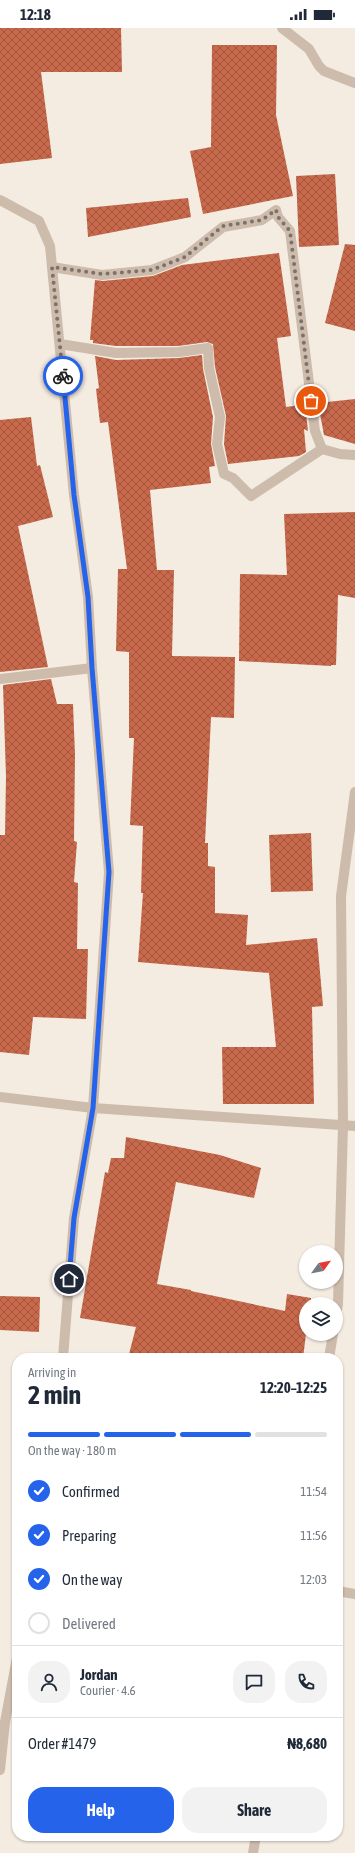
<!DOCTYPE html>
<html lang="en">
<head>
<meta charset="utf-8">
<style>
  body { margin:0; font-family:"Asap Condensed",sans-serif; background:#f2f2f3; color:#1f2937; height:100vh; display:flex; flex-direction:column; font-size:15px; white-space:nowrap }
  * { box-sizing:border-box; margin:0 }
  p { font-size:13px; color:#747a83 }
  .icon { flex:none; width:22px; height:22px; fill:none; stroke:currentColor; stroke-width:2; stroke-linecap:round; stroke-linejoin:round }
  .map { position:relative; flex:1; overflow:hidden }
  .sheet { position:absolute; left:12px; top:1325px; width:331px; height:488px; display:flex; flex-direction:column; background:#fff; border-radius:16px; box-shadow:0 1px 3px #0004 }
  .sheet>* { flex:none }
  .needle { width:26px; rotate:57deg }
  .controls { position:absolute; left:299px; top:1217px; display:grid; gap:8px }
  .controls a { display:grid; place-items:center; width:44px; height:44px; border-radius:50%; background:#fff; box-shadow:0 1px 3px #0004; font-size:20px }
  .pin { position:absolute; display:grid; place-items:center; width:34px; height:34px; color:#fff; margin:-17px; border:2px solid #fff; border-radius:50%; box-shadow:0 1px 4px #0007 }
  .courier { position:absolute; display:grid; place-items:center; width:40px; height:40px; margin:-20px; border:3px solid #2563eb; border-radius:50%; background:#fff; color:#222; box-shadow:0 1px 5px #0007 }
  .overview em { font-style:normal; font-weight:700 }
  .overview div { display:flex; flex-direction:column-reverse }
  .overview { display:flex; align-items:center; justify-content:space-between; height:68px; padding:0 16px }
  h1 { font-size:26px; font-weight:700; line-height:30px }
  .bar { display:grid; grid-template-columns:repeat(4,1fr); gap:6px 4px; align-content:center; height:48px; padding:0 16px }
  .bar i { height:5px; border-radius:3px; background:#e0e1e3 }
  .bar .active { background:#2563eb }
  .bar p { grid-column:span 4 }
  .line { display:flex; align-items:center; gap:10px; padding:0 16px; border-top:1px solid #e0e1e3 }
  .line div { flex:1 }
  .round { display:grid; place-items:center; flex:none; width:42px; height:42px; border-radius:16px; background:#f2f2f3 }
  ol { padding:0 16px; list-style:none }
  li { display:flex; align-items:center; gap:12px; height:44px }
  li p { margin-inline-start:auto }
  li .icon { padding:4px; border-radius:50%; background:#2563eb; color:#fff; stroke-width:4 }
  li:last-child { color:#747a83 }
  li i { width:22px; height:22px; border:2px solid #e0e1e3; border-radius:50% }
  .primary-button { display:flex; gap:8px; margin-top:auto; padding:8px 16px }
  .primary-button a { flex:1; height:46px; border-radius:16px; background:#2563eb; color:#fff; font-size:16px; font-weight:700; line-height:46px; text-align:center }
  .primary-button a+a { background:#f2f2f3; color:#1f2937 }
  .status { display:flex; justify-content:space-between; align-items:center; height:28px; padding:0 20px; background:#fff; direction:ltr }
  .status svg { height:11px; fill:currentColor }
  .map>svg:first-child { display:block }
  .building { fill:url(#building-cross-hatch) }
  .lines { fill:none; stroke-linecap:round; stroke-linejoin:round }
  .minor { stroke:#cdbbac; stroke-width:10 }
  .done { stroke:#7c716b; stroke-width:4; stroke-dasharray:0 7.2 }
  .route { stroke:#2563eb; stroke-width:5 }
</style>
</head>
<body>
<div class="status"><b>12:18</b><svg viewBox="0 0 49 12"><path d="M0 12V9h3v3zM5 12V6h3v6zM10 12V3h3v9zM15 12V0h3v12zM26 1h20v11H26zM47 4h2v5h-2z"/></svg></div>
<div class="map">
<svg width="355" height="1825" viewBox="0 0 355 1825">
  <defs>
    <pattern id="building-cross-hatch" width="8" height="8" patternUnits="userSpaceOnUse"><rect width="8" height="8" fill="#c8694b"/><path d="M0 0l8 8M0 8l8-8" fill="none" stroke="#a4573f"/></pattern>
  </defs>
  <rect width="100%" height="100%" fill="#f4ebe1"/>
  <g class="building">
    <path d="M0,0H121L122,44H41L52,130L0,136Z"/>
    <path d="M212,17H277L276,87L293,168L203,186L190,123L211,119Z"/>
    <path d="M335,146L339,217L299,219L296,148Z"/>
    <path d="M188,170L191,189L88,209L86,180Z"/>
    <path d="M345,216L355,217V303L325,295Z"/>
    <path d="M279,225L291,308L277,310L286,379L301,377L302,389L305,377L308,403L304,401L306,424L299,428L228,436L224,416L226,388L215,339L213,316L207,314L178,318H116L93,315V312H90L95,252L103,253L153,248L182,237Z"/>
    <path d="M202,327L203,341L213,389L211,416L215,438L209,439L211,455L150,462L157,542H174L172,628L235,629L234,690L211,689L205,815H208V838L215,839V885L248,887L246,917L317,910L323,978L312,979L314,1076H223L222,1019H276L269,945L138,934L143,865H141L143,798L130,797L134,710H129V624L116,623L118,541H127L108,394L100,395L96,361L99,360L95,328L116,332L179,330Z"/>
    <path d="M355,371V416L324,407L318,375Z"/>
    <path d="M31,389L37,438L40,437L53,489L18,498L48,639L0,644V392Z"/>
    <path d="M355,484V570L338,567L336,637H331V638L239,633L240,546L287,547L284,486Z"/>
    <path d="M51,651L57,676H73L75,727L74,813L77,814L74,854L78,855L77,921H88L86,991L33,989L29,1027L0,1024V807H5L6,748L3,657Z"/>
    <path d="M311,805L313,863L271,864L269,807Z"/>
    <path d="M126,1109L220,1127L261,1140L254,1170L176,1154L157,1256L191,1262V1263L285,1283L287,1266L311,1270V1276H306V1306L303,1330H128L136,1299L80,1290L105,1144L108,1145L111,1130H124Z"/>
    <path d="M0,1268L40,1269L39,1304L0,1302Z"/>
  </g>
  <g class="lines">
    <g class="minor">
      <path d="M282,0L309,21L319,38L324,43L355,55"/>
      <path d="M0,172L39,193L50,218L74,467L88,569L92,640L109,844L93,1080L74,1190L63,1330"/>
      <path d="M52,239L102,247L152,242L185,229L223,199L262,192L276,182L278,189L290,203L315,403L322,421"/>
      <path d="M60,316L116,325L179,324L208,320L209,340L220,389L217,416L224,446L233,450L251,468L322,421L340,426L355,427"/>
      <path d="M0,651L92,640"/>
      <path d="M0,1069L93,1080L355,1098"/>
      <path d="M336,1287L338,1276L343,1098L341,868L355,764"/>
      <path d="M329,1330L333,1306"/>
      <path d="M338,1563L355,1566"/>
      <path d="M0,1742L5,1694L17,1630"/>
      <path d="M253,1825L256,1808"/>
    </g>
  </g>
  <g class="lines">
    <path class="done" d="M63,348L52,239L102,246L152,242L185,229L223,198L262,192L276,182L278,189L290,203L311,373"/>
    <path class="route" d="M63,348L74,467L88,569L92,640L109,844L93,1080L74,1190L69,1251"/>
  </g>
</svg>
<div class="controls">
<a><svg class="needle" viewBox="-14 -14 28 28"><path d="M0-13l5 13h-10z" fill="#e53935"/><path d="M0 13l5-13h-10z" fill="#747a83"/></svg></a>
<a><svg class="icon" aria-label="layers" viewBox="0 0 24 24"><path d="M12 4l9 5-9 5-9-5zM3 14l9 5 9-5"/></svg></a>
</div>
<div class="pin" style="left:311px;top:373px;background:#ea580c"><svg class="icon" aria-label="bag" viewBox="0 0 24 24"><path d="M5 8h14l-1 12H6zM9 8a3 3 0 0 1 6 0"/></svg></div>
<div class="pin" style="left:69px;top:1251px;background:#1f2937"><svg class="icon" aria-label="home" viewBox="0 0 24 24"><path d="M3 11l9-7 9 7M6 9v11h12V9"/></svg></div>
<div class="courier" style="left:63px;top:348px"><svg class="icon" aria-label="bike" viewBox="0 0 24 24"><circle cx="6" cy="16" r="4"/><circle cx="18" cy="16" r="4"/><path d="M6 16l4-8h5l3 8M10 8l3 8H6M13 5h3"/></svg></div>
<section class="sheet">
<div class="overview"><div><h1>2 min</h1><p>Arriving in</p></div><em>12:20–12:25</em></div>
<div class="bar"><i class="active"></i><i class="active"></i><i class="active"></i><i></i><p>On the way · 180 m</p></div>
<ol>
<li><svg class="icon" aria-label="check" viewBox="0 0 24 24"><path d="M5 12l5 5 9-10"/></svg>Confirmed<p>11:54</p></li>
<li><svg class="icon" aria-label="check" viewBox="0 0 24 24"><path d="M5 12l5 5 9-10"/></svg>Preparing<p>11:56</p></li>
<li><svg class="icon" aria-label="check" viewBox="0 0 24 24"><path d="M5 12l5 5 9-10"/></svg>On the way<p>12:03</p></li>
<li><i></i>Delivered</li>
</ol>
<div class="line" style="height:72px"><a class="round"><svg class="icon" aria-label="person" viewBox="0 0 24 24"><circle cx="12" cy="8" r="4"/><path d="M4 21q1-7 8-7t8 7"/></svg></a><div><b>Jordan</b><p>Courier · 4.6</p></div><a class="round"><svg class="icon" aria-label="chat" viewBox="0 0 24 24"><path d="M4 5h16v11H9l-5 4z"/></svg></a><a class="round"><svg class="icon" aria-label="phone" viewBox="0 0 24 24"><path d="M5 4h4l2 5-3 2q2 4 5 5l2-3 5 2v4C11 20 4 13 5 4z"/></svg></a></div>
<div class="line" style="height:52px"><div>Order #1479</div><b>₦8,680</b></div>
<div class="primary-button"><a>Help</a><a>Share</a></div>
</section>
</div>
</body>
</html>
